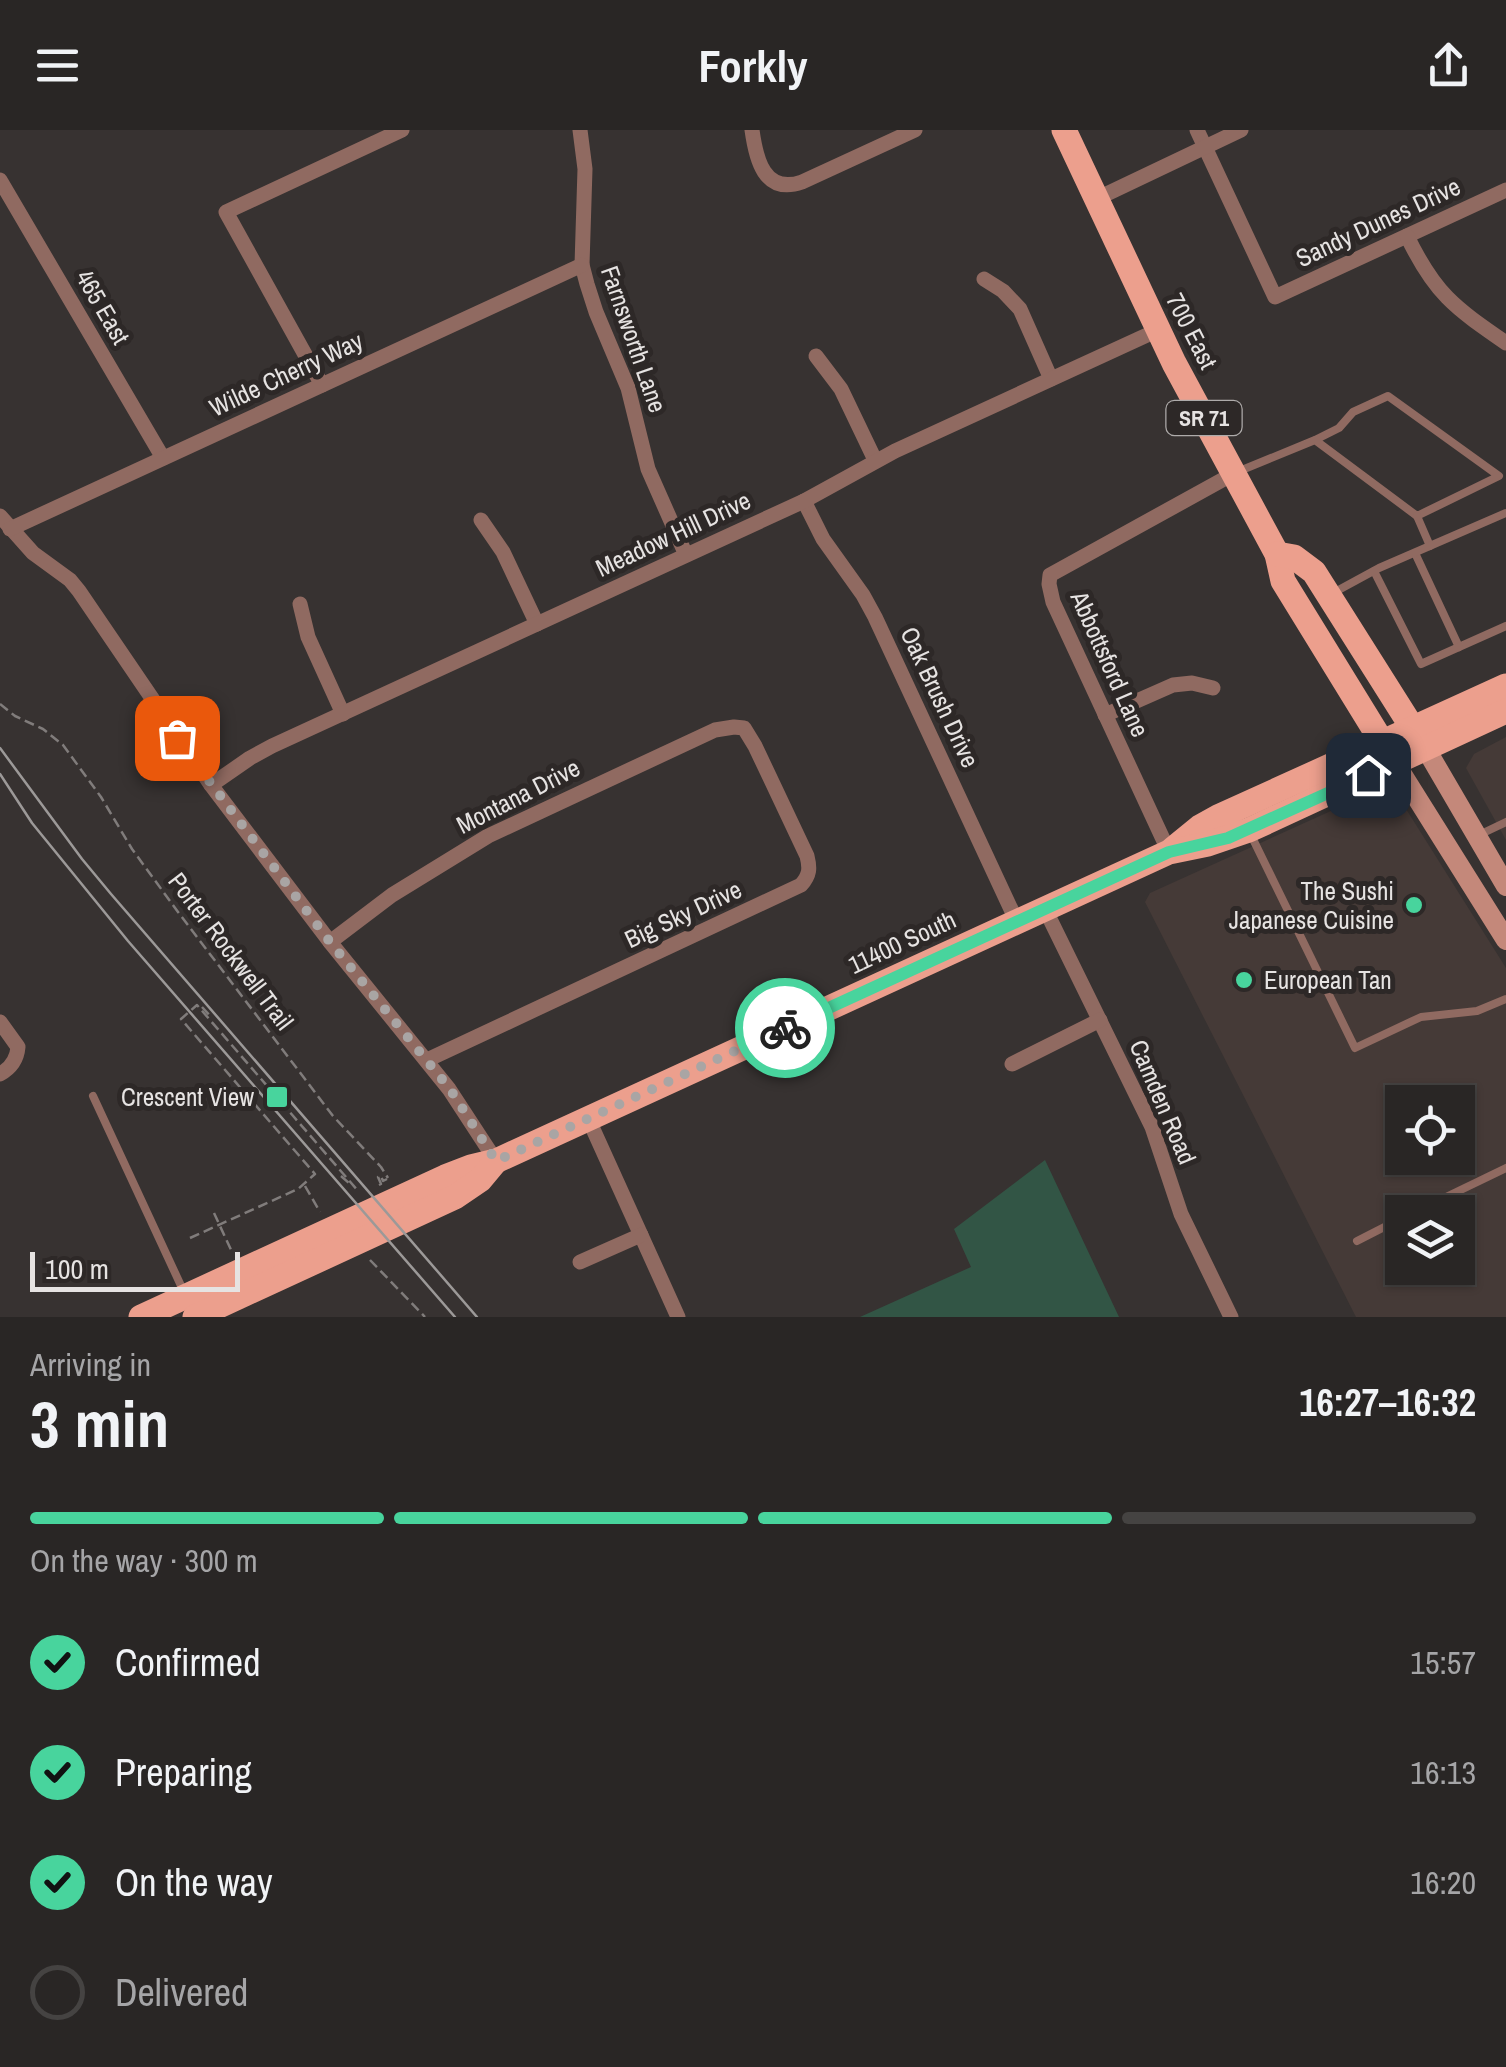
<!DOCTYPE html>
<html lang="en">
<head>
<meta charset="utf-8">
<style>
  body { margin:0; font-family:"Archivo Narrow",sans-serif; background:#353232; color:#f1f3f6; height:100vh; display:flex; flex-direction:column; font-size:38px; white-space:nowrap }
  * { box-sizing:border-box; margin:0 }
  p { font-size:32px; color:#a5a5a7 }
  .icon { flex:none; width:55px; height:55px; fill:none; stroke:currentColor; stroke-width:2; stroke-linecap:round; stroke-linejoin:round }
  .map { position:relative; height:1187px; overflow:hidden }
  .panel { display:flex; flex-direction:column; background:#292625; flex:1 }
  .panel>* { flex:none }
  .controls { position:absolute; left:1385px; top:955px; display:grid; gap:20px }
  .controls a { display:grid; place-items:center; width:90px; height:90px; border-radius:0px; background:#292625; box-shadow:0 2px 8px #0004,0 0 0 2px #454342; font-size:50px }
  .scale { position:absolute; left:30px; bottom:25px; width:210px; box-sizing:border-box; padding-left:10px; border:5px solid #e6e3e2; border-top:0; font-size:28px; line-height:35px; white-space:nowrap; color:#e6e3e2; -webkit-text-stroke:8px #2d2827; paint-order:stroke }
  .pin { position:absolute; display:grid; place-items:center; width:85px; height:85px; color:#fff; margin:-42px; border-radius:20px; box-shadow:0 5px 15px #0006 }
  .courier { position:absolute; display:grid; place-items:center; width:100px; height:100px; margin:-50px; border:8px solid #48d49d; border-radius:50%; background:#fff; color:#222; box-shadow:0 2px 12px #0007 }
  .summary em { font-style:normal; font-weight:800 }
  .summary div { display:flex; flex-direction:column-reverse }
  .summary { display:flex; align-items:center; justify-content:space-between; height:170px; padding:0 30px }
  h1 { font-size:65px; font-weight:800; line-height:75px }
  .bar { display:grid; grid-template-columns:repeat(4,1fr); gap:15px 10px; align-content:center; height:120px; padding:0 30px }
  .bar i { height:12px; border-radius:8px; background:#454342 }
  .bar .active { background:#48d49d }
  .bar p { grid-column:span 4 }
  ol { padding:0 30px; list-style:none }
  li { display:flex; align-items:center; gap:30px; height:110px }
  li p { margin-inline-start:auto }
  li .icon { padding:10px; border-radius:50%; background:#48d49d; color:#111; stroke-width:4 }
  li:last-child { color:#a5a5a7 }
  li i { width:55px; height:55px; border:5px solid #454342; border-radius:50% }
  header { display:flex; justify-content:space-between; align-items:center; height:130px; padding:0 30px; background:#292625; font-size:45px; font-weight:800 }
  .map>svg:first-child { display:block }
  .built { fill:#453a37; fill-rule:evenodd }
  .green { fill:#325545 }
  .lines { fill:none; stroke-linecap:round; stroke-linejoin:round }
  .path { stroke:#807c7b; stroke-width:2.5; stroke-dasharray:10 5; stroke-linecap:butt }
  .lane { stroke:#906a61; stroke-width:8 }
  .street { stroke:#906a61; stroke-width:15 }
  .secondary { stroke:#c4887a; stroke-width:20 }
  .primary { stroke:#ec9f8d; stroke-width:25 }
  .tram { stroke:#9c9998; stroke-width:2.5 }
  .done { stroke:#a9a5a4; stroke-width:10; stroke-dasharray:0 18 }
  .route { stroke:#48d49d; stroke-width:12 }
  .poi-dot { fill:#48d49d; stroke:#2d2827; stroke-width:4 }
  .labels { text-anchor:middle; stroke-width:10; stroke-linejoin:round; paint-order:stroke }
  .shield { fill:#2d2827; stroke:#aeabaa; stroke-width:2.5 }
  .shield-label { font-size:22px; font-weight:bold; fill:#e6e3e2 }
  .street-label { font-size:25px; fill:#e6e3e2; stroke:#2d2827 }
  .poi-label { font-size:25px; fill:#e6e3e2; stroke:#2d2827; text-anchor:end }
</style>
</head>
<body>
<header><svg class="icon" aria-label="menu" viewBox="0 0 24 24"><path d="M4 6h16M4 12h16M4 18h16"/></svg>Forkly<svg class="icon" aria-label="share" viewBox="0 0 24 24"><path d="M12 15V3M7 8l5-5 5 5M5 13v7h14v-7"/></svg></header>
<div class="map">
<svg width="1506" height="1187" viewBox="0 0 1506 1187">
  <rect width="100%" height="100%" fill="#373231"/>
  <g class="built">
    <path d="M1506,607V710L1466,638L1474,624Z"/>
    <path d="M1375,661L1389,662L1401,671L1506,838V1187H1356L1145,772L1150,763ZM1402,972H1458V1028H1402ZM1402,1082H1458V1138H1402Z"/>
  </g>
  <path class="green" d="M1045,1030L1119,1187H860L971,1137L954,1099Z"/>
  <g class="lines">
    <g class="path">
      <path d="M0,574L15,586L43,599L63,615L101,667L132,719L178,782L333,986L381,1037L388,1048"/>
      <path d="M202,877L211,887"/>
      <path d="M341,1046L350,1054"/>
      <path d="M379,1055L381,1054L378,1047L381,1046L383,1051L387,1049"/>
      <path d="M305,1056L320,1082"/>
      <path d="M214,1083L232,1122"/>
      <path d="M190,1108L298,1059L315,1044L181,889L197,875L359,1062"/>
      <path d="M370,1130L425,1187"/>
    </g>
    <g class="lane">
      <path d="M1237,342L1315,310L1339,298L1353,282L1388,266L1499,346L1417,386L1315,310"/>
      <path d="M1417,386L1430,416"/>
      <path d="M1415,423L1459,517L1506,496"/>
      <path d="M1374,441L1421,534L1459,517"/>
      <path d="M1333,463L1379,438L1506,383"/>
      <path d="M1250,703L1355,918L1421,887L1477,881L1506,869"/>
      <path d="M1481,704L1506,692"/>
      <path d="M93,966L183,1160"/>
      <path d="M1415,1082L1506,1038"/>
      <path d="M1357,1111L1402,1088"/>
    </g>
    <g class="street">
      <path d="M580,0L585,39L582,135L587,154L596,182L628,258L648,339L686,425"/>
      <path d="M752,0C756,29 764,65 802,52L915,0"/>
      <path d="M1197,0L1275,167L1506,60"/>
      <path d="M0,50L163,328"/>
      <path d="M1096,69L1241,0"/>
      <path d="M1407,106C1435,164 1454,177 1506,213"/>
      <path d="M984,149L1003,161L1020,179L1051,249"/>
      <path d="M816,226L841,259L875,330"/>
      <path d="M322,255L226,82L402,0"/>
      <path d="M804,371L823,409L863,465L875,487L1017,792"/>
      <path d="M0,386L33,423L70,450L79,461L211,655L330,812L449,959L496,1031"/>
      <path d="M481,390L503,422L537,494"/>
      <path d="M10,399L582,135"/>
      <path d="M300,474L308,507L343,584"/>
      <path d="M1105,585L1173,555L1192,553L1213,558"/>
      <path d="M211,655L250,628L272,616L804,371L895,321L1158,200"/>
      <path d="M1169,722L1053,472L1049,454L1050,445L1233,344"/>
      <path d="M1045,779L1152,997L1181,1084L1231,1187"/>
      <path d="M330,812L392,765L488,706L715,600L734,597L744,598L755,616L807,726C810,738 810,745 801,755L427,930"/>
      <path d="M0,892L18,917C17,929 11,938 0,944"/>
      <path d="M1012,934L1100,890"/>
      <path d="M588,988L678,1187"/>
      <path d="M580,1132L641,1105"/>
    </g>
    <g class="secondary">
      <path d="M1426,619L1506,756"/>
      <path d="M1395,633L1506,810"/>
    </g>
    <g class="primary">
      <path d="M1064,0L1174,233L1277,424L1283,451L1395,633"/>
      <path d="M1277,424L1294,427L1314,442L1422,613"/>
      <path d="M1173,719L1200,697L1218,687L1506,556"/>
      <path d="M141,1187L445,1047L471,1037L496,1031L1169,722L1208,714L1249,700L1506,581"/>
      <path d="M195,1187L455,1067L480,1050L495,1032"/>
    </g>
    <g class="tram">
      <path d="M0,618L82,729L111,764L477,1187"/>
      <path d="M0,644L32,693L128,811L455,1187"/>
    </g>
  </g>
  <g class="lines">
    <path class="done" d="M177,608L330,812L450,959L496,1031L785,898"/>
    <path class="route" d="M785,898L1169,722L1228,708L1368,645"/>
  </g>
  <g class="poi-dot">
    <circle cx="1414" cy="775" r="10"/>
    <circle cx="1244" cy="850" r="10"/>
    <rect x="265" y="955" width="24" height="24" rx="5"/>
  </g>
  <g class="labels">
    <rect class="shield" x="1166.5" y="271" width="75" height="34" rx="8"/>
    <g class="shield-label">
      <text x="1204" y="296">SR 71</text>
    </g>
    <g class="street-label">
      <text transform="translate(1378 92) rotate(-25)" y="9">Sandy Dunes Drive</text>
      <text transform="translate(103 177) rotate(60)" y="9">465 East</text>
      <text transform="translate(1192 201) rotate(63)" y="9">700 East</text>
      <text transform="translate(634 209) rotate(71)" y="9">Farnsworth Lane</text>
      <text transform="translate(286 244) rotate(-25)" y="9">Wilde Cherry Way</text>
      <text transform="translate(673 404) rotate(-25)" y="9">Meadow Hill Drive</text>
      <text transform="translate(1110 534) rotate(66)" y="9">Abbottsford Lane</text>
      <text transform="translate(940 567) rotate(65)" y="9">Oak Brush Drive</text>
      <text transform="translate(518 666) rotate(-27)" y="9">Montana Drive</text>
      <text transform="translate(683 784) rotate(-25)" y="9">Big Sky Drive</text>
      <text transform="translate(902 812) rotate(-25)" y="9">11400 South</text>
      <text transform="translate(231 821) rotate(53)" y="9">Porter Rockwell Trail</text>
      <text transform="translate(1163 972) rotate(67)" y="9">Camden Road</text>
    </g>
    <g class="poi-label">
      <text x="1394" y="770">The Sushi<tspan x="1394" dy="29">Japanese Cuisine</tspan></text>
      <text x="1264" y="859" text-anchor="start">European Tan</text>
      <text x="254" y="976">Crescent View</text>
    </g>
  </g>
</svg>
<div class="controls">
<a><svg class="icon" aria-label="locate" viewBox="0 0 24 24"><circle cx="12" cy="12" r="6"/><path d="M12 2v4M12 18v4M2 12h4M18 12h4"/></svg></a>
<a><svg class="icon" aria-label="layers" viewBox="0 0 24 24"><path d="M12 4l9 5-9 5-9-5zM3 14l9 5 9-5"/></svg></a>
</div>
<div class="scale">100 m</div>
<div class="pin" style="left:177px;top:608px;background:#ea580c"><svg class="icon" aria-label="bag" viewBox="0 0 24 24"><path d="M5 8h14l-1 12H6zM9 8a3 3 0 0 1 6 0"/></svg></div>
<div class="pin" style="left:1368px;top:645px;background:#1f2937"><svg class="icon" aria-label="home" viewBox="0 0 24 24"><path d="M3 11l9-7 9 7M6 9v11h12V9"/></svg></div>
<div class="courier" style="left:785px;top:898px"><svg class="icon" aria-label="bike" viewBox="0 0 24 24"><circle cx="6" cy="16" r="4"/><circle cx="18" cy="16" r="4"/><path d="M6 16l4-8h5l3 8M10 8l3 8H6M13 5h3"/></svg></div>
</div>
<section class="panel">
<div class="summary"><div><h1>3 min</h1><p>Arriving in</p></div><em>16:27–16:32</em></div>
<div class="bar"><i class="active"></i><i class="active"></i><i class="active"></i><i></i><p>On the way · 300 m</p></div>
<ol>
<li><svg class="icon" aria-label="check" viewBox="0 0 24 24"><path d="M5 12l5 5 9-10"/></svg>Confirmed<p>15:57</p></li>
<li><svg class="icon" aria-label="check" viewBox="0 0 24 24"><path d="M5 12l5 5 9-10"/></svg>Preparing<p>16:13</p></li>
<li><svg class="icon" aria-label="check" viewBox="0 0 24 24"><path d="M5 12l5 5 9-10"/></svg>On the way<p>16:20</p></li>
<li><i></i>Delivered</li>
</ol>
</section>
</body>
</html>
